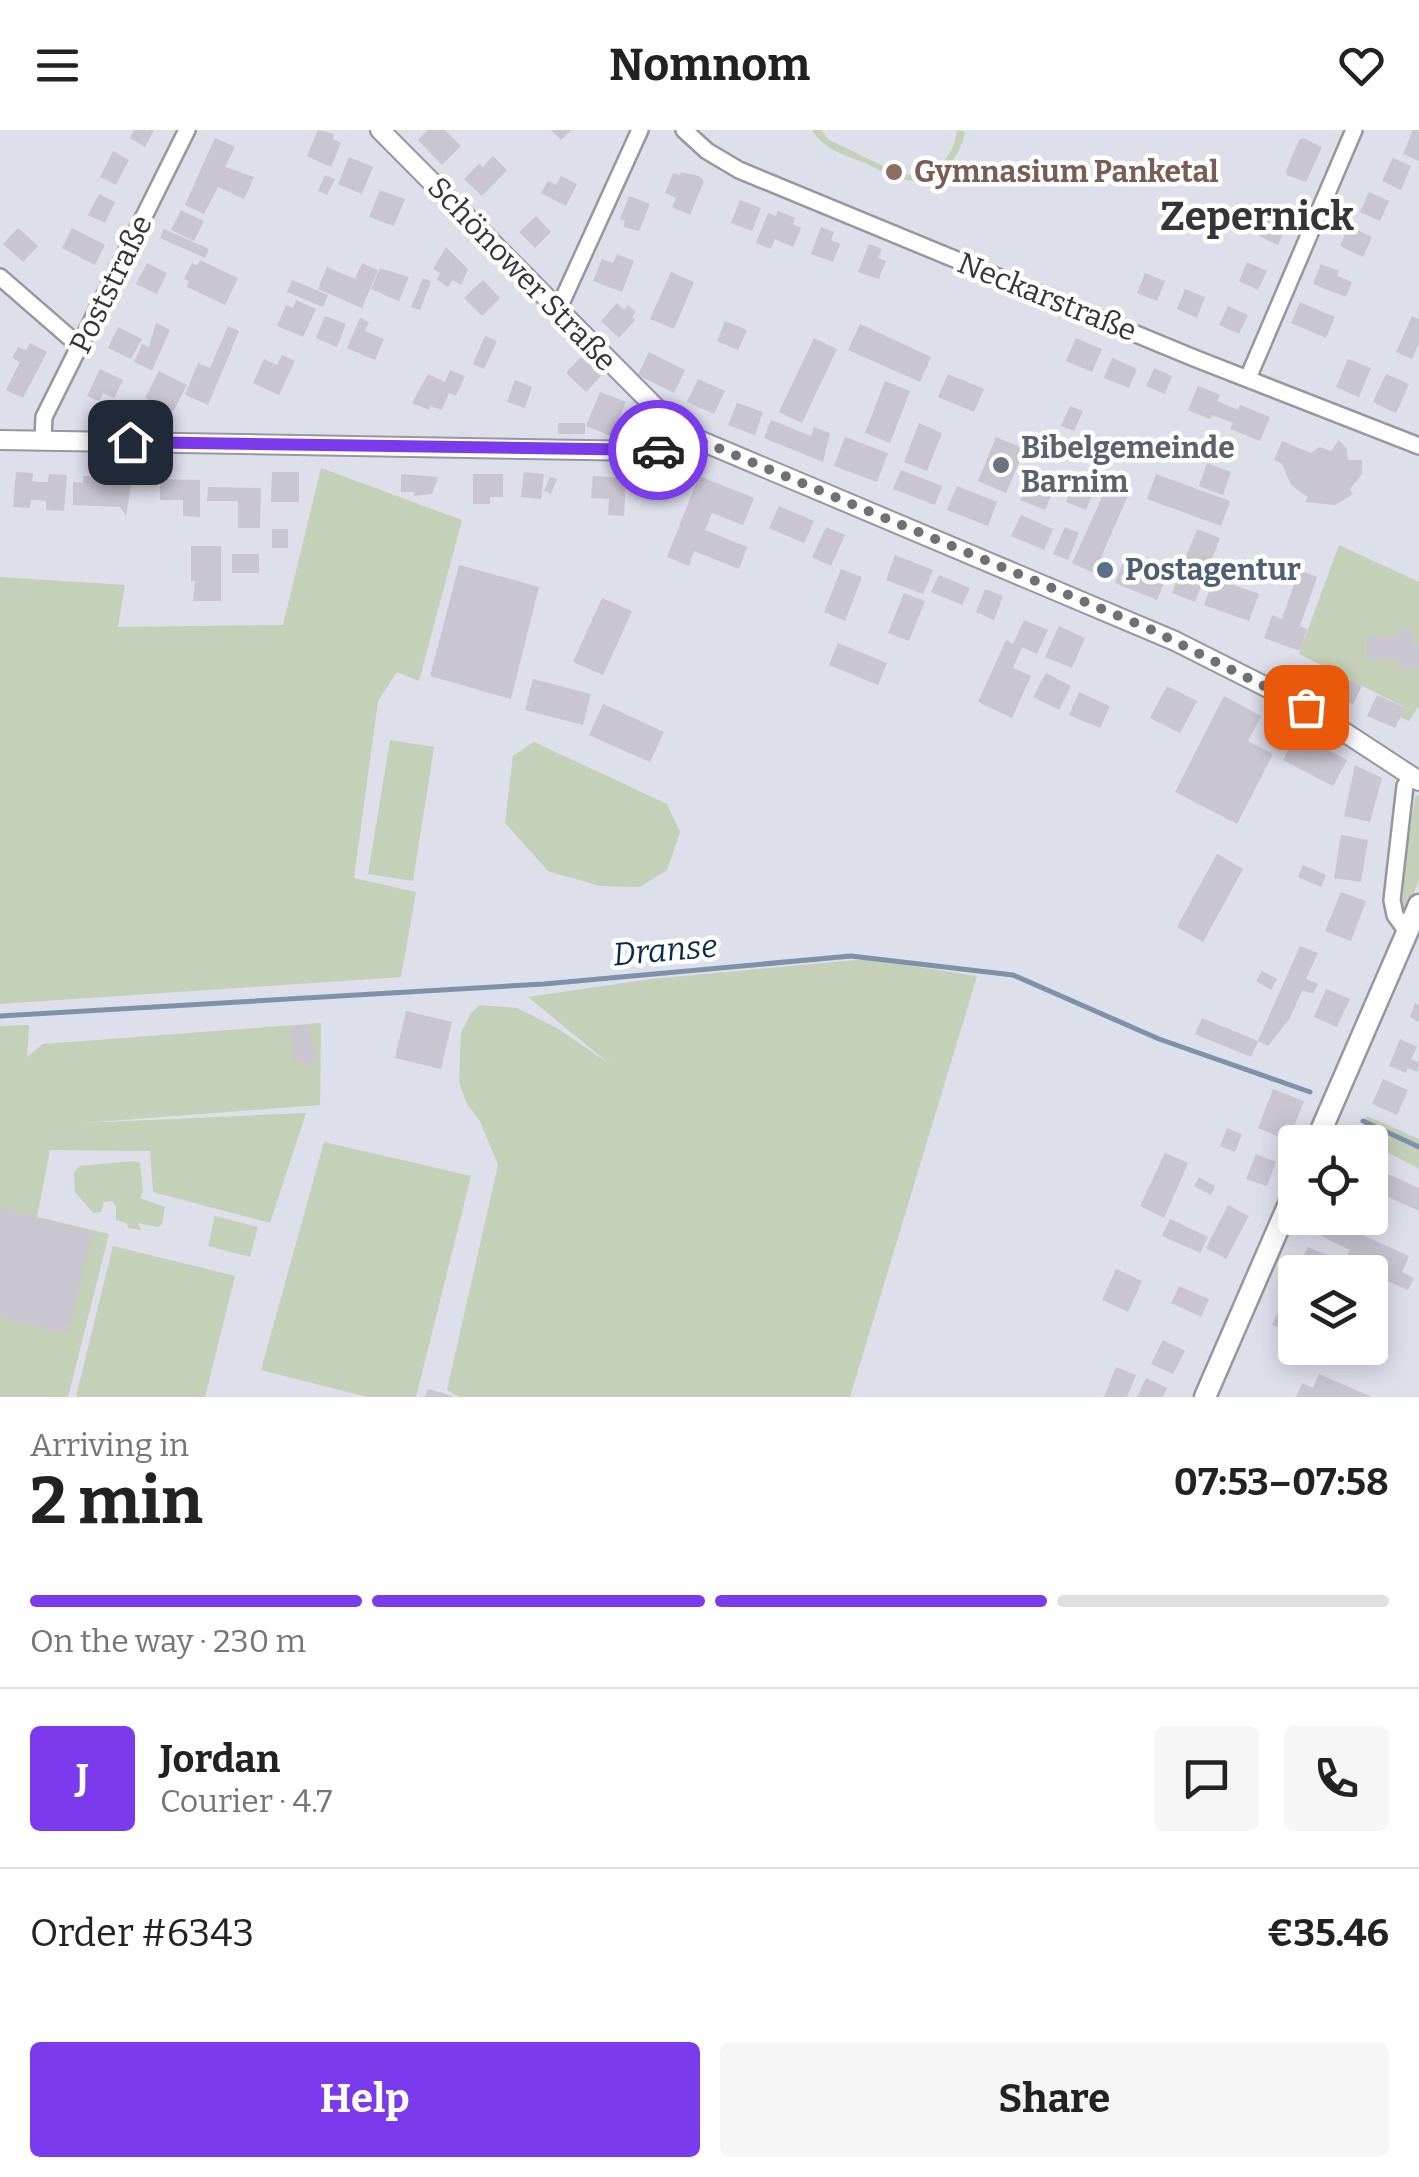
<!DOCTYPE html>
<html lang="en">
<head>
<meta charset="utf-8">
<style>
  body { margin:0; font-family:Bitter,serif; background:#f6f6f6; color:#222; height:100vh; display:flex; flex-direction:column; font-size:38px; white-space:nowrap }
  * { box-sizing:border-box; margin:0 }
  p { font-size:32px; color:#767676 }
  .icon { flex:none; width:55px; height:55px; fill:none; stroke:currentColor; stroke-width:2; stroke-linecap:round; stroke-linejoin:round }
  .map { position:relative; height:1267px; overflow:hidden }
  .panel { display:flex; flex-direction:column; background:#fff; flex:1 }
  .panel>* { flex:none }
  .fabs { position:absolute; left:1278px; top:995px; display:grid; gap:20px }
  .fabs a { display:grid; place-items:center; width:110px; height:110px; border-radius:10px; background:#fff; box-shadow:0 5px 25px #0003; font-size:50px }
  .pin { position:absolute; display:grid; place-items:center; width:85px; height:85px; color:#fff; margin:-42px; border-radius:20px; box-shadow:0 5px 15px #0006 }
  .courier { position:absolute; display:grid; place-items:center; width:100px; height:100px; margin:-50px; border:8px solid #7c3aed; border-radius:50%; background:#fff; color:#222; box-shadow:0 2px 12px #0007 }
  .summary em { font-style:normal; font-weight:700 }
  .summary div { display:flex; flex-direction:column-reverse }
  .summary { display:flex; align-items:center; justify-content:space-between; height:170px; padding:0 30px }
  h1 { font-size:65px; font-weight:700; line-height:75px }
  .bar { display:grid; grid-template-columns:repeat(4,1fr); gap:15px 10px; align-content:center; height:120px; padding:0 30px }
  .bar i { height:12px; border-radius:8px; background:#e0e0e0 }
  .bar .selected { background:#7c3aed }
  .bar p { grid-column:span 4 }
  .line { display:flex; align-items:center; gap:25px; padding:0 30px; border-top:2px solid #e0e0e0 }
  .line div { flex:1 }
  .round { display:grid; place-items:center; flex:none; width:105px; height:105px; border-radius:10px; background:#f6f6f6 }
  .cta { display:flex; gap:20px; margin-top:auto; padding:20px 30px }
  .cta a { flex:1; height:115px; border-radius:10px; background:#7c3aed; color:#fff; font-size:40px; font-weight:700; line-height:115px; text-align:center }
  .cta a+a { background:#f6f6f6; color:#222 }
  header { display:flex; justify-content:space-between; align-items:center; height:130px; padding:0 30px; background:#fff; font-size:45px; font-weight:700 }
  .map>svg:first-child { display:block }
  .green { fill:#c4d0b7 }
  .lines { fill:none; stroke-linecap:round; stroke-linejoin:round }
  .stream { stroke:#7d91aa; stroke-width:5 }
  .building { fill:#c9c5d1 }
  .minor-casing { stroke:#9597a2; stroke-width:20 }
  .tertiary-casing { stroke:#9597a2; stroke-width:22 }
  .secondary-casing { stroke:#9597a2; stroke-width:25 }
  .minor { stroke:#fff; stroke-width:15 }
  .tertiary { stroke:#fff; stroke-width:18 }
  .secondary { stroke:#fff; stroke-width:20 }
  .done { stroke:#6f7077; stroke-width:10; stroke-dasharray:0 18 }
  .route { stroke:#7c3aed; stroke-width:12 }
  .education-dot { fill:#8d6e63; stroke:#fff; stroke-width:4 }
  .worship-dot { fill:#6b7280; stroke:#fff; stroke-width:4 }
  .service-dot { fill:#5c6f8a; stroke:#fff; stroke-width:4 }
  .labels { text-anchor:middle; stroke-width:9; stroke-linejoin:round; paint-order:stroke }
  .education-label { font-size:30px; font-weight:bold; fill:#785e54; stroke:#fff; text-anchor:start }
  .street-label { font-size:30px; fill:#343439; stroke:#fff }
  .worship-label { font-size:30px; font-weight:bold; fill:#5b616d; stroke:#fff; text-anchor:start }
  .service-label { font-size:30px; font-weight:bold; fill:#4e5e75; stroke:#fff; text-anchor:start }
  .water-label { font-size:32px; font-style:italic; fill:#0d2a4e; stroke:#fff }
  .district-label { font-size:40px; font-weight:bold; fill:#343439; stroke:#fff }
</style>
</head>
<body>
<header><svg class="icon" aria-label="menu" viewBox="0 0 24 24"><path d="M4 6h16M4 12h16M4 18h16"/></svg>Nomnom<svg class="icon" aria-label="heart" viewBox="0 0 24 24"><path d="M12 20l-8-8c-3-5 5-10 8-4 3-6 11-1 8 4z"/></svg></header>
<div class="map">
<svg width="1419" height="1267" viewBox="0 0 1419 1267">
  <rect width="100%" height="100%" fill="#dddfeb"/>
  <g class="green">
    <path d="M812,0H821L829,10C848,18 892,43 910,45C937,47 955,23 957,0L965,2C960,31 934,58 902,49C890,46 877,39 865,33C845,25 824,20 812,0Z"/>
    <path d="M321,338L462,390L419,551L397,542L378,571L354,748L416,762L401,847L0,874V447L125,455L118,497L283,495Z"/>
    <path d="M1339,415L1419,452V576L1409,591L1401,588L1404,577L1299,524Z"/>
    <path d="M390,610L434,617L413,751L368,744Z"/>
    <path d="M534,612L667,674L680,702L667,740L640,757L600,756L548,741L505,693L513,626Z"/>
    <path d="M1416,665L1419,666V750L1406,783H1401L1407,713Z"/>
    <path d="M866,829L977,846L850,1267H459L447,1260L498,1035L480,991L467,974L459,952L461,903L471,883L480,875L517,878L557,898L611,935L528,867L651,849Z"/>
    <path d="M321,893L320,975L83,993L306,983L270,1093L153,1062L150,1021L50,1020L37,1087L109,1104L68,1267H0V896L29,895L27,927L43,914Z"/>
    <path d="M1367,986L1419,1009V1039L1358,1006Z"/>
    <path d="M324,1012L471,1046L416,1267H367L261,1240Z"/>
    <path d="M133,1031L140,1033L143,1061L140,1068L165,1077L162,1094L158,1097L138,1093L141,1100L128,1098L127,1093L116,1090V1076L112,1071L104,1072L101,1082L93,1083L75,1062L74,1043L79,1036Z"/>
    <path d="M215,1086L258,1097L250,1127L208,1116Z"/>
    <path d="M113,1116L235,1146L205,1267H76Z"/>
  </g>
  <g class="lines">
    <g class="stream">
      <path d="M0,886L544,854L851,826L1013,845L1159,909L1310,962"/>
      <path d="M1363,991L1419,1017"/>
    </g>
  </g>
  <g class="building">
    <path d="M134,0H154L145,17L130,8Z"/>
    <path d="M318,0L334,4L333,9L341,13L331,37L307,26Z"/>
    <path d="M428,0H445L461,16L442,35L418,10Z"/>
    <path d="M551,0H571L561,10Z"/>
    <path d="M1413,0H1419V31L1403,24Z"/>
    <path d="M215,8L235,17L225,37L254,47L244,69L218,57L204,84L185,75Z"/>
    <path d="M1303,8L1322,17L1306,52L1287,45L1286,41L1299,10Z"/>
    <path d="M113,21L129,30L116,55L100,47Z"/>
    <path d="M493,26L507,40L482,66L464,49L479,34L483,37Z"/>
    <path d="M349,27L373,37L362,64L338,54Z"/>
    <path d="M1393,28L1411,36L1401,60L1382,51Z"/>
    <path d="M681,42L699,46L704,51L690,85L672,77L676,68L665,63L673,43L680,45Z"/>
    <path d="M325,45L335,49L327,65L318,61Z"/>
    <path d="M561,46L577,54L566,76L541,63L548,51L556,55Z"/>
    <path d="M380,60L405,69L394,96L369,87Z"/>
    <path d="M1369,62L1389,71L1380,91L1360,82Z"/>
    <path d="M99,64L115,72L105,93L88,85Z"/>
    <path d="M629,66L650,74L639,101L623,97L625,91L620,89Z"/>
    <path d="M740,70L761,78L752,101L731,93Z"/>
    <path d="M181,80L204,91L194,111L171,100Z"/>
    <path d="M778,81L795,88L793,94L801,98L793,117L775,109L771,119L756,113L768,83L776,86Z"/>
    <path d="M536,86L551,102L535,118L519,102Z"/>
    <path d="M1267,87L1287,95L1278,115L1259,106Z"/>
    <path d="M1349,96L1372,107L1363,127L1340,116Z"/>
    <path d="M821,97L834,102L831,110L840,114L833,132L811,124Z"/>
    <path d="M18,98L38,116L23,132L3,114Z"/>
    <path d="M72,98L105,115L95,135L62,118Z"/>
    <path d="M164,99L209,119L205,128L160,108Z"/>
    <path d="M869,114L882,119L878,128L886,131L879,149L858,142Z"/>
    <path d="M446,117L468,139L461,155L453,150L448,157L437,150L440,143L433,139Z"/>
    <path d="M617,124L634,131L622,162L593,151L602,129L613,133Z"/>
    <path d="M200,130L238,148L225,175L187,157L189,151L184,149L192,133L197,136Z"/>
    <path d="M1247,132L1267,141L1258,160L1239,151Z"/>
    <path d="M147,133L167,143L157,164L136,154Z"/>
    <path d="M362,133L378,140L362,178L318,159L327,137L355,149Z"/>
    <path d="M1321,134L1339,141L1337,146L1352,152L1346,167L1313,154Z"/>
    <path d="M380,138L409,147L399,171L371,159Z"/>
    <path d="M671,142L694,152L674,199L650,189Z"/>
    <path d="M1145,143L1165,151L1157,171L1137,163Z"/>
    <path d="M423,148L431,151L420,180L411,177Z"/>
    <path d="M292,150L328,165L323,177L287,162Z"/>
    <path d="M483,150L500,168L482,186L464,168Z"/>
    <path d="M1185,159L1205,167L1197,188L1177,179Z"/>
    <path d="M296,170L316,179L303,207L277,196L286,175L293,178Z"/>
    <path d="M1300,172L1335,187L1326,208L1291,193Z"/>
    <path d="M617,173L624,180L628,175L636,182L632,187L635,190L619,208L601,191Z"/>
    <path d="M1228,176L1248,185L1239,204L1219,195Z"/>
    <path d="M325,186L346,194L337,217L316,208Z"/>
    <path d="M1412,186L1419,189V213L1412,229L1396,222Z"/>
    <path d="M360,188L369,192L365,201L384,209L375,230L347,218Z"/>
    <path d="M725,191L747,200L738,220L717,211Z"/>
    <path d="M156,193L170,200L152,240L134,232L142,214L149,217Z"/>
    <path d="M860,194L931,227L920,252L848,220Z"/>
    <path d="M228,196L239,201L208,275L185,265L198,233L210,238Z"/>
    <path d="M118,197L142,209L131,229L108,218Z"/>
    <path d="M485,206L497,211L484,239L473,234Z"/>
    <path d="M814,208L837,219L802,293L779,282Z"/>
    <path d="M1076,208L1102,219L1092,242L1066,231Z"/>
    <path d="M30,213L47,222L23,268L6,260L20,232L12,228L18,217L26,220Z"/>
    <path d="M649,222L685,240L674,263L638,245Z"/>
    <path d="M282,225L295,231L279,265L253,253L264,229L277,235Z"/>
    <path d="M581,227L601,246L586,262L566,243Z"/>
    <path d="M1112,228L1137,239L1129,258L1104,248Z"/>
    <path d="M1348,229L1371,238L1359,267L1336,257Z"/>
    <path d="M1154,238L1172,246L1165,264L1146,256Z"/>
    <path d="M100,239L123,250L114,268L103,263L99,271L87,266Z"/>
    <path d="M450,240L465,246L456,266L449,263L442,280L430,276L429,280L412,273L428,244L445,252Z"/>
    <path d="M159,241L187,255L173,282L145,268Z"/>
    <path d="M948,244L984,259L974,282L938,267Z"/>
    <path d="M1386,244L1409,254L1396,283L1373,272Z"/>
    <path d="M698,249L725,261L714,284L687,272Z"/>
    <path d="M515,250L532,257L525,278L507,272Z"/>
    <path d="M885,251L910,261L890,313L865,303Z"/>
    <path d="M1198,256L1220,265L1217,271L1238,280L1240,275L1270,287L1260,311L1230,299L1233,293L1212,285L1210,289L1188,280Z"/>
    <path d="M600,262L626,272L611,306L586,296Z"/>
    <path d="M737,273L763,282L755,305L728,295Z"/>
    <path d="M1070,276L1083,281L1074,301L1061,296Z"/>
    <path d="M771,290L811,306L814,297L830,303L823,332L764,308Z"/>
    <rect x="558" y="293" width="27" height="11"/>
    <path d="M919,293L942,303L927,341L904,332Z"/>
    <path d="M845,307L888,323L877,352L834,336Z"/>
    <path d="M996,307L1025,319L1006,363L978,351Z"/>
    <path d="M1339,310L1347,319L1348,330H1362V344L1350,359L1353,364L1335,375L1305,372L1308,367L1291,355L1282,334L1274,330L1282,311L1311,323L1320,317L1331,321Z"/>
    <path d="M1207,333L1231,342L1223,365L1199,356Z"/>
    <path d="M901,340L942,356L935,375L893,359Z"/>
    <path d="M1033,340L1058,350L1045,380L1020,370Z"/>
    <path d="M16,342L33,343L32,351L39,352H48L49,344L67,345L64,381L46,380V371L38,370H31L30,378L13,377Z"/>
    <path d="M272,342H299V372H271Z"/>
    <path d="M524,342L544,344L541,369L521,367Z"/>
    <path d="M401,344L438,347L432,364L414,366V362H401Z"/>
    <path d="M473,344H503V367H490V374H473Z"/>
    <path d="M1156,344L1230,371L1221,396L1147,369Z"/>
    <path d="M83,346L120,347V354L131,355L126,386L120,377L73,375V352L83,353Z"/>
    <path d="M593,346L626,348L624,386L608,385L609,369L591,368Z"/>
    <path d="M699,346L754,368L743,395L712,383L705,400L747,417L739,439L694,421L689,436L667,427Z"/>
    <path d="M550,347L557,349L551,364L544,361Z"/>
    <path d="M160,349L200,350V387L183,386V370H160Z"/>
    <path d="M1109,352L1130,361L1101,427L1112,432L1105,448L1072,433Z"/>
    <path d="M1073,355L1093,363L1086,380L1066,372Z"/>
    <path d="M957,356L997,372L988,396L947,380Z"/>
    <path d="M208,357L261,358L260,398H238V371H207Z"/>
    <path d="M779,376L814,391L804,413L769,398Z"/>
    <path d="M1021,385L1053,399L1044,420L1011,406Z"/>
    <path d="M826,397L845,405L831,436L812,427Z"/>
    <path d="M1065,397L1079,403L1068,430L1053,424Z"/>
    <rect x="272" y="399" width="16" height="19"/>
    <path d="M1197,399L1220,408L1195,472L1172,463Z"/>
    <path d="M191,416H221V471H193L195,451H191Z"/>
    <rect x="232" y="424" width="27" height="19"/>
    <path d="M895,425L933,440L923,464L886,450Z"/>
    <path d="M1125,428L1167,445L1157,470L1115,453Z"/>
    <path d="M459,435L539,457L511,569L430,546Z"/>
    <path d="M841,439L862,447L845,491L824,482Z"/>
    <path d="M1299,440L1317,447L1300,496L1307,499L1300,521L1264,508L1272,485L1282,489Z"/>
    <path d="M939,445L970,458L962,475L931,462Z"/>
    <path d="M1214,448L1259,464L1249,491L1204,475Z"/>
    <path d="M985,459L1003,466L994,490L976,482Z"/>
    <path d="M904,463L925,471L909,511L888,503Z"/>
    <path d="M602,468L632,481L603,545L573,532Z"/>
    <path d="M1024,490L1048,500L1037,524L1022,517L1013,538L1031,546L1012,588L978,572L1006,510L1013,514Z"/>
    <path d="M1059,496L1085,508L1072,538L1045,527Z"/>
    <path d="M1399,499H1413V513L1419,516V534L1416,538H1398V530L1367,529V506L1398,507Z"/>
    <path d="M838,513L887,533L878,555L829,535Z"/>
    <path d="M1046,543L1071,556L1059,580L1033,567Z"/>
    <path d="M1338,544L1362,556L1353,574L1328,562Z"/>
    <path d="M533,549L591,564L583,595L525,580Z"/>
    <path d="M1167,556L1197,571L1180,603L1150,588Z"/>
    <path d="M1079,562L1110,576L1100,598L1069,585Z"/>
    <path d="M1377,565L1405,578L1395,598L1367,586Z"/>
    <path d="M1224,566L1261,586L1248,611L1273,624L1237,694L1175,662Z"/>
    <path d="M603,574L664,602L650,632L589,605Z"/>
    <path d="M1297,604L1347,630L1333,656L1283,630Z"/>
    <path d="M1355,635L1382,648L1370,692L1344,686Z"/>
    <path d="M1341,705L1368,710L1361,752L1334,748Z"/>
    <path d="M1217,724L1243,739L1203,812L1177,797Z"/>
    <path d="M1303,735L1326,745L1321,757L1298,747Z"/>
    <path d="M1341,762L1366,771L1351,811L1325,801Z"/>
    <path d="M1300,816L1318,823L1306,849L1318,854L1313,864L1302,860L1290,888L1268,916L1258,911Z"/>
    <path d="M1262,841L1277,849L1271,860L1256,851Z"/>
    <path d="M1326,859L1350,869L1337,897L1314,887Z"/>
    <path d="M1415,873L1419,875V892L1410,887Z"/>
    <path d="M406,881L452,892L441,939L395,928Z"/>
    <path d="M1202,888L1258,911L1251,927L1195,904Z"/>
    <path d="M310,895L315,934L303,935V930L294,931L290,897Z"/>
    <path d="M1400,909L1417,917L1411,929L1419,932L1418,942L1408,938L1406,943L1389,936Z"/>
    <path d="M1383,949L1408,960L1397,985L1372,974Z"/>
    <path d="M1273,959L1304,971L1288,1011L1258,998Z"/>
    <path d="M1227,998L1242,1004L1235,1022L1220,1016Z"/>
    <path d="M1165,1023L1188,1033L1164,1088L1140,1076Z"/>
    <path d="M1370,1023L1384,1029L1376,1047L1370,1044Z"/>
    <path d="M1256,1024L1276,1032L1267,1056L1246,1049Z"/>
    <path d="M1388,1044L1419,1058V1081L1379,1063Z"/>
    <path d="M1199,1047L1215,1056L1211,1065L1194,1056Z"/>
    <path d="M1228,1075L1249,1086L1226,1129L1206,1118Z"/>
    <path d="M0,1078L92,1102L67,1204L0,1187Z"/>
    <path d="M1329,1088H1355L1349,1099L1409,1126L1402,1142L1414,1148L1408,1160L1345,1132L1350,1120L1321,1106Z"/>
    <path d="M1170,1089L1208,1107L1200,1123L1162,1106Z"/>
    <path d="M1308,1117L1333,1127L1326,1142H1296Z"/>
    <path d="M1116,1139L1142,1151L1128,1182L1102,1170Z"/>
    <path d="M1179,1156L1209,1169L1201,1187L1171,1173Z"/>
    <path d="M1286,1165L1295,1169V1191L1289,1202L1272,1195Z"/>
    <path d="M1163,1210L1185,1221L1173,1244L1151,1234Z"/>
    <path d="M1324,1218H1359L1354,1230Z"/>
    <path d="M1116,1237L1136,1245L1127,1267H1104Z"/>
    <path d="M1319,1244L1372,1267H1296L1302,1253L1313,1258Z"/>
    <path d="M1146,1248L1167,1258L1163,1267H1137Z"/>
    <path d="M428,1259L452,1266V1267H425Z"/>
  </g>
  <g class="lines">
    <defs>
      <g id="minor">
        <path d="M684,0L707,21L739,40L1194,228L1419,316"/>
        <path d="M0,147L69,207L81,213"/>
        <path d="M558,180L640,0"/>
        <path d="M1248,248L1354,0"/>
        <path d="M43,309L44,287L187,0"/>
        <path d="M1407,802L1395,785L1392,770L1405,656L1411,646"/>
      </g>
      <g id="tertiary">
        <path d="M380,0L680,302L1175,511L1306,577L1419,651"/>
        <path d="M0,310L647,321L665,318L680,302"/>
      </g>
      <g id="secondary">
        <path d="M1316,1012L1419,775"/>
        <path d="M1205,1267L1295,1060"/>
      </g>
    </defs>
    <use href="#minor" class="minor-casing"/>
    <use href="#tertiary" class="tertiary-casing"/>
    <use href="#secondary" class="secondary-casing"/>
    <use href="#minor" class="minor"/>
    <use href="#tertiary" class="tertiary"/>
    <use href="#secondary" class="secondary"/>
  </g>
  <g class="lines">
    <path class="done" d="M658,320L671,314L680,302L1152,500L1306,577"/>
    <path class="route" d="M130,312L658,320"/>
  </g>
  <circle class="education-dot" cx="894" cy="42" r="10"/>
  <circle class="worship-dot" cx="1001" cy="335" r="10"/>
  <circle class="service-dot" cx="1105" cy="440" r="10"/>
  <g class="labels">
    <g class="education-label">
      <text x="914" y="52">Gymnasium Panketal</text>
    </g>
    <g class="street-label">
      <text transform="translate(522 144) rotate(46)" y="10">Schönower Straße</text>
      <text transform="translate(111 154) rotate(-64)" y="10">Poststraße</text>
      <text transform="translate(1047 167) rotate(22)" y="10">Neckarstraße</text>
    </g>
    <g class="worship-label">
      <text x="1021" y="328">Bibelgemeinde<tspan x="1021" dy="34">Barnim</tspan></text>
    </g>
    <g class="service-label">
      <text x="1125" y="450">Postagentur</text>
    </g>
    <g class="water-label">
      <text transform="translate(665 820) rotate(-5)" y="11">Dranse</text>
    </g>
    <g class="district-label">
      <text x="1257" y="100">Zepernick</text>
    </g>
  </g>
</svg>
<div class="fabs">
<a><svg class="icon" aria-label="locate" viewBox="0 0 24 24"><circle cx="12" cy="12" r="6"/><path d="M12 2v4M12 18v4M2 12h4M18 12h4"/></svg></a>
<a><svg class="icon" aria-label="layers" viewBox="0 0 24 24"><path d="M12 4l9 5-9 5-9-5zM3 14l9 5 9-5"/></svg></a>
</div>
<div class="pin" style="left:1306px;top:577px;background:#ea580c"><svg class="icon" aria-label="bag" viewBox="0 0 24 24"><path d="M5 8h14l-1 12H6zM9 8a3 3 0 0 1 6 0"/></svg></div>
<div class="pin" style="left:130px;top:312px;background:#1f2937"><svg class="icon" aria-label="home" viewBox="0 0 24 24"><path d="M3 11l9-7 9 7M6 9v11h12V9"/></svg></div>
<div class="courier" style="left:658px;top:320px"><svg class="icon" aria-label="car" viewBox="0 0 24 24"><path d="M5 17H2v-5l4-1 3-4h7l3 4 3 1v5h-3M9 17h6M6 11h13"/><circle cx="7" cy="17" r="2"/><circle cx="17" cy="17" r="2"/></svg></div>
</div>
<section class="panel">
<div class="summary"><div><h1>2 min</h1><p>Arriving in</p></div><em>07:53–07:58</em></div>
<div class="bar"><i class="selected"></i><i class="selected"></i><i class="selected"></i><i></i><p>On the way · 230 m</p></div>
<div class="line" style="height:180px"><b class="round" style="background:#7c3aed;color:#fff">J</b><div><b>Jordan</b><p>Courier · 4.7</p></div><a class="round"><svg class="icon" aria-label="chat" viewBox="0 0 24 24"><path d="M4 5h16v11H9l-5 4z"/></svg></a><a class="round"><svg class="icon" aria-label="phone" viewBox="0 0 24 24"><path d="M5 4h4l2 5-3 2q2 4 5 5l2-3 5 2v4C11 20 4 13 5 4z"/></svg></a></div>
<div class="line" style="height:130px"><div>Order #6343</div><b>€35.46</b></div>
<div class="cta"><a>Help</a><a>Share</a></div>
</section>
</body>
</html>
